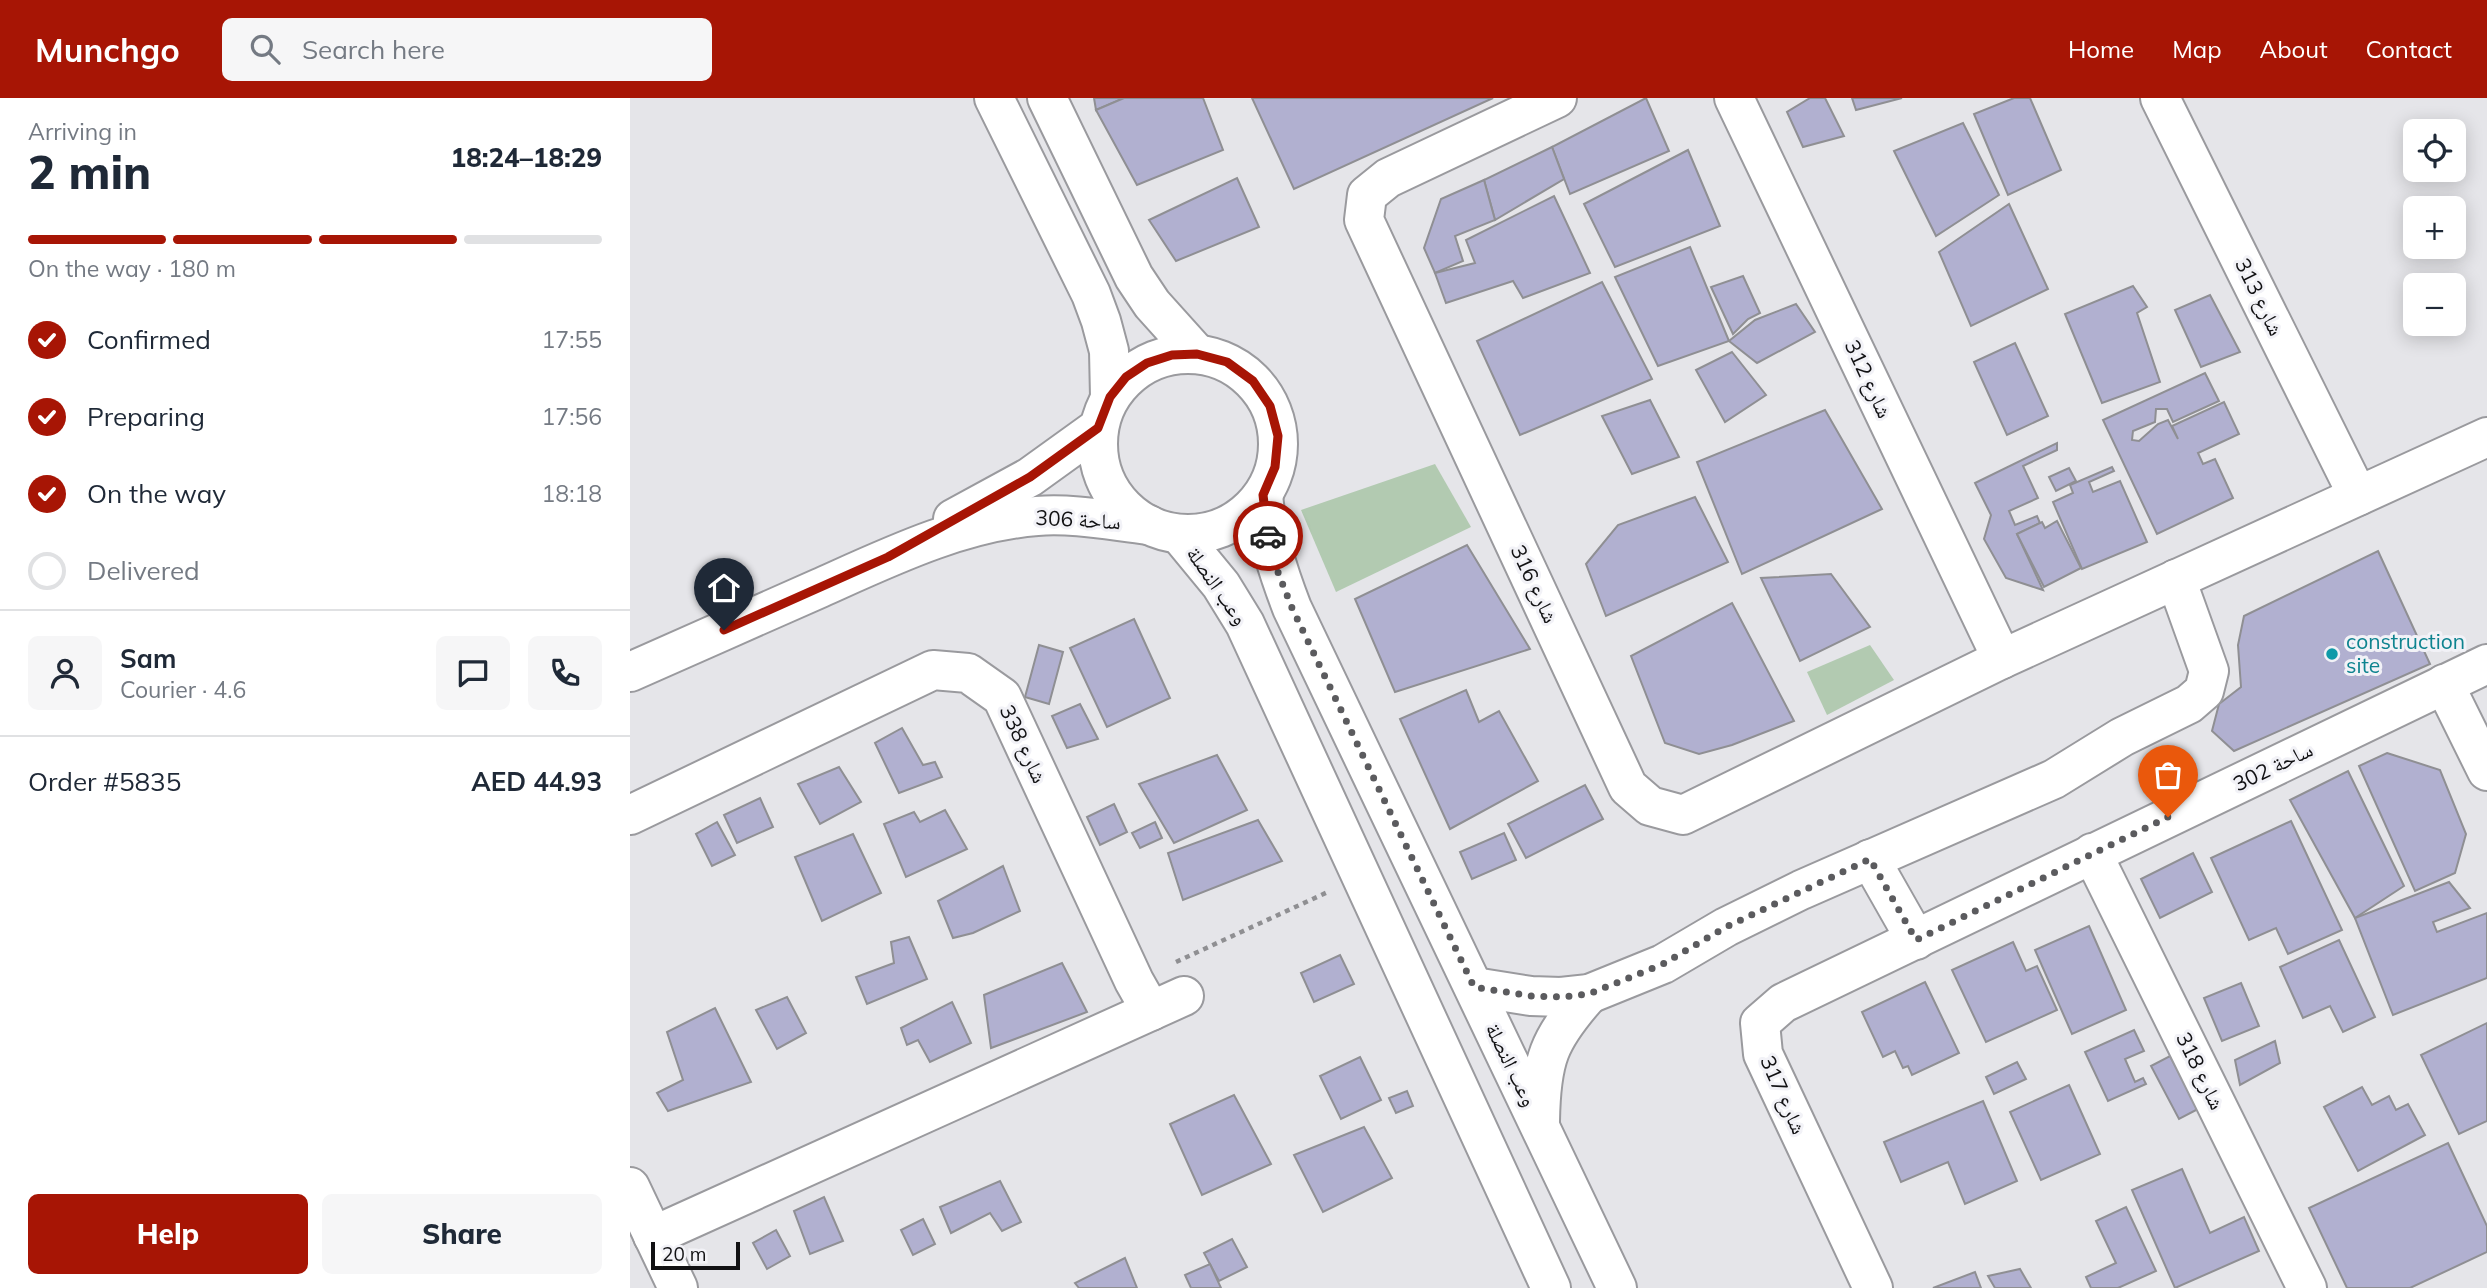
<!DOCTYPE html>
<html lang="en">
<head>
<meta charset="utf-8">
<style>
  body { margin:0; font-family:Mulish,"Noto Naskh Arabic",sans-serif; background:#f6f6f7; color:#1f2937; height:100vh; display:flex; flex-direction:column; font-size:26px; white-space:nowrap }
  * { box-sizing:border-box; margin:0 }
  p { font-size:23px; color:#747a83 }
  .icon { flex:none; width:38px; height:38px; fill:none; stroke:currentColor; stroke-width:2; stroke-linecap:round; stroke-linejoin:round }
  .map { position:relative; flex:1; overflow:hidden }
  .details { display:flex; flex-direction:column; background:#fff; width:630px }
  .details>* { flex:none }
  .tools { position:absolute; left:1773px; top:21px; display:grid; gap:14px }
  .tools a { display:grid; place-items:center; width:63px; height:63px; border-radius:10px; background:#fff; box-shadow:0 4px 18px #0003; font-size:35px }
  .scale { position:absolute; left:21px; bottom:18px; width:89px; box-sizing:border-box; padding-left:7px; border:4px solid #111113; border-top:0; font-size:19px; line-height:24px; white-space:nowrap; color:#111113; -webkit-text-stroke:5px #f2f2f7; paint-order:stroke }
  .pin { position:absolute; display:grid; place-items:center; width:60px; height:60px; color:#fff; margin:-72px -30px; border-radius:50% 50% 50% 0; rotate:-45deg; box-shadow:0 0 7px #0007 }
  .pin .icon { rotate:45deg }
  .courier { position:absolute; display:grid; place-items:center; width:70px; height:70px; margin:-35px; border:5px solid #a71505; border-radius:50%; background:#fff; color:#222; box-shadow:0 2px 9px #0007 }
  .headline em { font-style:normal; font-weight:800 }
  .headline div { display:flex; flex-direction:column-reverse }
  .headline { display:flex; align-items:center; justify-content:space-between; height:119px; padding:0 28px }
  h1 { font-size:46px; font-weight:800; line-height:52px }
  .bar { display:grid; grid-template-columns:repeat(4,1fr); gap:10px 7px; align-content:center; height:84px; padding:0 28px }
  .bar i { height:9px; border-radius:5px; background:#e0e1e3 }
  .bar .active { background:#a71505 }
  .bar p { grid-column:span 4 }
  .line { display:flex; align-items:center; gap:18px; padding:0 28px; border-top:2px solid #e0e1e3 }
  .line div { flex:1 }
  .round { display:grid; place-items:center; flex:none; width:74px; height:74px; border-radius:10px; background:#f6f6f7 }
  ol { padding:0 28px; list-style:none }
  li { display:flex; align-items:center; gap:21px; height:77px }
  li p { margin-inline-start:auto }
  li .icon { padding:7px; border-radius:50%; background:#a71505; color:#fff; stroke-width:4 }
  li:last-child { color:#747a83 }
  li i { width:38px; height:38px; border:4px solid #e0e1e3; border-radius:50% }
  .button { display:flex; gap:14px; margin-top:auto; padding:14px 28px }
  .button a { flex:1; height:80px; border-radius:10px; background:#a71505; color:#fff; font-size:28px; font-weight:800; line-height:80px; text-align:center }
  .button a+a { background:#f6f6f7; color:#1f2937 }
  header { display:flex; align-items:center; gap:42px; box-sizing:border-box; height:98px; padding:0 35px; background:#a71505; color:#fff }
  header strong { font-size:33px }
  nav { display:flex; gap:38px; margin-inline-start:auto; font-size:24px }
  .search { width:490px; height:63px; background:#f6f6f7; display:flex; align-items:center; gap:18px; box-sizing:border-box; padding:0 24px; border-radius:10px; color:#747a83; font-size:26px }
  main { display:flex; flex:1; min-height:0 }
  .map>svg:first-child { display:block }
  .green { fill:#b2cab1 }
  .building { fill:#b1b0d0; stroke:#8f8f93; stroke-width:2 }
  .lines { fill:none; stroke-linecap:round; stroke-linejoin:round }
  .minor-casing { stroke:#9a9a9e; stroke-width:42 }
  .path { stroke:#8f8f92; stroke-width:4.5; stroke-dasharray:5 5; stroke-linecap:butt }
  .minor { stroke:#fff; stroke-width:38 }
  .done { stroke:#5b5b5e; stroke-width:7; stroke-dasharray:0 12.6 }
  .route { stroke:#a71505; stroke-width:9 }
  .culture-dot { fill:#0f9aa8; stroke:#f2f2f7; stroke-width:2.5 }
  .labels { text-anchor:middle; stroke-width:6; stroke-linejoin:round; paint-order:stroke }
  .street-label { font-size:21px; fill:#111113; stroke:#f2f2f7 }
  .culture-label { font-size:21px; fill:#0d838f; stroke:#f2f2f7; text-anchor:start }
</style>
</head>
<body>
<header>
<strong>Munchgo</strong>
<div class="search"><svg class="icon" aria-label="search" viewBox="0 0 24 24"><circle cx="10" cy="10" r="6"/><path d="M15 15l6 6"/></svg>Search here</div>
<nav><a>Home</a><a>Map</a><a>About</a><a>Contact</a></nav>
</header>
<main>
<section class="details">
<div class="headline"><div><h1>2 min</h1><p>Arriving in</p></div><em>18:24–18:29</em></div>
<div class="bar"><i class="active"></i><i class="active"></i><i class="active"></i><i></i><p>On the way · 180 m</p></div>
<ol>
<li><svg class="icon" aria-label="check" viewBox="0 0 24 24"><path d="M5 12l5 5 9-10"/></svg>Confirmed<p>17:55</p></li>
<li><svg class="icon" aria-label="check" viewBox="0 0 24 24"><path d="M5 12l5 5 9-10"/></svg>Preparing<p>17:56</p></li>
<li><svg class="icon" aria-label="check" viewBox="0 0 24 24"><path d="M5 12l5 5 9-10"/></svg>On the way<p>18:18</p></li>
<li><i></i>Delivered</li>
</ol>
<div class="line" style="height:126px"><a class="round"><svg class="icon" aria-label="person" viewBox="0 0 24 24"><circle cx="12" cy="8" r="4"/><path d="M4 21q1-7 8-7t8 7"/></svg></a><div><b>Sam</b><p>Courier · 4.6</p></div><a class="round"><svg class="icon" aria-label="chat" viewBox="0 0 24 24"><path d="M4 5h16v11H9l-5 4z"/></svg></a><a class="round"><svg class="icon" aria-label="phone" viewBox="0 0 24 24"><path d="M5 4h4l2 5-3 2q2 4 5 5l2-3 5 2v4C11 20 4 13 5 4z"/></svg></a></div>
<div class="line" style="height:91px"><div>Order #5835</div><b>AED 44.93</b></div>
<div class="button"><a>Help</a><a>Share</a></div>
</section>
<div class="map">
<svg width="1857" height="1190" viewBox="0 0 1857 1190">
  <rect width="100%" height="100%" fill="#e5e5e9"/>
  <g class="green">
    <path d="M805,366L841,429L706,494L671,412Z"/>
    <path d="M1240,547L1264,582L1197,617L1177,574Z"/>
  </g>
  <g class="building">
    <path d="M464,0H494L466,12Z"/>
    <path d="M494,0H573L593,52L507,87L466,12Z"/>
    <path d="M622,0H863L664,91Z"/>
    <path d="M1016,0L1039,53L940,96L922,49Z"/>
    <path d="M1180,0H1195L1214,38L1173,49L1157,14Z"/>
    <path d="M1222,0H1272L1226,12Z"/>
    <path d="M1384,0H1400L1431,72L1378,97L1344,16Z"/>
    <path d="M1333,25L1369,97L1306,138L1264,53Z"/>
    <path d="M922,49L934,81L865,122L854,82Z"/>
    <path d="M1058,52L1090,128L985,169L954,106Z"/>
    <path d="M607,80L629,129L546,163L519,122Z"/>
    <path d="M854,82L865,122L825,138L833,163L805,175L794,150L811,101Z"/>
    <path d="M924,98L960,175L893,200L883,183L816,205L805,175L845,165L836,142Z"/>
    <path d="M1379,106L1418,191L1341,228L1309,154Z"/>
    <path d="M1060,149L1099,243L1028,268L985,179Z"/>
    <path d="M1113,178L1130,215L1118,221L1103,236L1081,189Z"/>
    <path d="M972,184L1022,281L890,337L847,243Z"/>
    <path d="M1503,188L1517,209L1507,215L1530,284L1472,305L1435,216Z"/>
    <path d="M1580,197L1610,254L1571,269L1545,212Z"/>
    <path d="M1166,206L1185,234L1127,265L1099,243L1125,222Z"/>
    <path d="M1385,245L1418,318L1377,337L1344,264Z"/>
    <path d="M1102,254L1136,297L1095,324L1066,272Z"/>
    <path d="M1575,275L1589,303L1543,324L1537,311H1526L1525,324L1503,333L1502,342L1509,343L1528,326L1538,322L1548,341L1542,328L1594,304L1609,336L1568,355L1573,366L1585,361L1603,400L1527,436L1473,322Z"/>
    <path d="M1020,302L1049,359L1002,376L972,318Z"/>
    <path d="M1195,312L1252,411L1112,476L1067,364Z"/>
    <path d="M1427,345V352L1393,368L1408,400L1379,413L1385,427L1407,418L1410,425L1387,436L1413,492L1376,480L1354,441L1361,417L1345,385Z"/>
    <path d="M1482,369L1484,373L1459,384L1463,394L1490,383L1517,444L1452,471L1423,404L1443,395L1440,387Z"/>
    <path d="M1439,370L1446,383L1426,393L1419,379Z"/>
    <path d="M1065,399L1098,464L976,518L956,466L988,427Z"/>
    <path d="M1427,423L1451,470L1414,489L1387,436L1412,424L1415,430Z"/>
    <path d="M837,447L900,551L765,594L725,501Z"/>
    <path d="M1748,453L1800,566L1604,653L1582,633L1589,606L1611,589L1608,547L1614,518Z"/>
    <path d="M1201,476L1240,529L1170,563L1131,480Z"/>
    <path d="M1102,505L1164,623L1102,647L1069,656L1035,645L1001,558Z"/>
    <path d="M504,521L540,600L477,629L440,550Z"/>
    <path d="M409,547L433,554L419,606L395,599Z"/>
    <path d="M836,592L849,624L869,613L908,683L820,731L770,621Z"/>
    <path d="M450,606L468,641L437,650L422,618Z"/>
    <path d="M272,630L293,667L305,664L312,679L269,695L245,645Z"/>
    <path d="M1757,655L1810,672L1836,736L1825,775L1785,793L1729,668Z"/>
    <path d="M587,657L617,712L544,745L509,686Z"/>
    <path d="M209,669L231,704L190,726L168,686Z"/>
    <path d="M1718,673L1774,788L1725,820L1660,702Z"/>
    <path d="M955,687L973,721L896,760L878,726Z"/>
    <path d="M130,700L143,729L107,745L94,717Z"/>
    <path d="M484,706L497,734L470,747L457,719Z"/>
    <path d="M315,712L337,751L276,779L254,726L284,714L290,724Z"/>
    <path d="M628,722L652,763L553,802L538,755Z"/>
    <path d="M1661,723L1712,832L1658,856L1646,830L1619,842L1581,760Z"/>
    <path d="M87,724L105,757L82,768L66,736Z"/>
    <path d="M525,724L532,740L510,750L502,735Z"/>
    <path d="M874,735L886,762L842,781L830,754Z"/>
    <path d="M223,736L251,795L192,823L165,759Z"/>
    <path d="M1563,755L1582,794L1530,820L1511,781Z"/>
    <path d="M373,768L390,813L343,835L323,840L308,803Z"/>
    <path d="M1819,784L1840,810L1803,824L1807,834L1857,815V880L1763,917L1725,820Z"/>
    <path d="M1459,828L1496,912L1442,936L1405,852Z"/>
    <path d="M279,839L297,881L237,906L226,879L264,865L261,844Z"/>
    <path d="M1709,842L1745,919L1713,934L1700,908L1673,920L1650,869Z"/>
    <path d="M1383,844L1396,873L1407,868L1427,912L1356,944L1322,872Z"/>
    <path d="M710,857L724,886L684,904L671,875Z"/>
    <path d="M432,865L457,914L361,950L354,897Z"/>
    <path d="M1295,884L1329,955L1282,977L1278,968L1273,970L1265,953L1253,959L1232,914Z"/>
    <path d="M1611,885L1629,928L1592,943L1574,900Z"/>
    <path d="M157,899L176,935L147,951L126,912Z"/>
    <path d="M322,904L341,945L300,964L288,942L277,947L271,930Z"/>
    <path d="M85,910L121,984L38,1013L27,995L53,982L37,934Z"/>
    <path d="M1857,925V1023L1829,1036L1791,957Z"/>
    <path d="M1504,932L1514,953L1495,961L1505,984L1513,980L1516,986L1478,1003L1455,954Z"/>
    <path d="M1645,943L1650,965L1610,987L1605,962Z"/>
    <path d="M1540,958L1568,1011L1549,1021L1521,968Z"/>
    <path d="M730,959L751,1002L711,1021L690,978Z"/>
    <path d="M1387,964L1396,981L1364,996L1356,979Z"/>
    <path d="M1439,987L1470,1056L1411,1082L1380,1014Z"/>
    <path d="M1732,989L1742,1007L1759,998L1766,1012L1778,1006L1795,1037L1728,1073L1694,1009Z"/>
    <path d="M777,993L783,1008L766,1015L759,1000Z"/>
    <path d="M604,997L641,1066L572,1097L540,1026Z"/>
    <path d="M1353,1003L1387,1083L1335,1106L1318,1064L1271,1084L1254,1044Z"/>
    <path d="M734,1029L762,1080L693,1114L664,1057Z"/>
    <path d="M1818,1045L1857,1128V1154L1780,1190H1717L1679,1110Z"/>
    <path d="M1552,1071L1580,1135L1614,1119L1629,1153L1545,1190L1502,1092Z"/>
    <path d="M370,1083L391,1124L372,1133L360,1115L321,1135L310,1109Z"/>
    <path d="M194,1099L213,1143L180,1156L164,1113Z"/>
    <path d="M1496,1109L1526,1173L1488,1190H1461L1456,1179L1486,1165L1466,1123Z"/>
    <path d="M293,1121L305,1146L283,1157L271,1132Z"/>
    <path d="M146,1132L160,1158L137,1171L123,1145Z"/>
    <path d="M602,1141L617,1169L589,1183L574,1155Z"/>
    <path d="M495,1160L507,1190H449L445,1185Z"/>
    <path d="M580,1166L591,1190H561L555,1177Z"/>
    <path d="M1390,1171L1401,1190H1365L1358,1178Z"/>
    <path d="M1345,1174L1351,1190H1303Z"/>
  </g>
  <g class="lines">
    <defs>
      <g id="minor">
        <path d="M364,0L461,196L471,223L479,253L480,299"/>
        <path d="M417,0L504,179L522,206L567,256"/>
        <path d="M927,0L758,80L737,97L734,122L998,689L1020,708L1053,717L1372,561L1857,339"/>
        <path d="M1104,0L1372,561"/>
        <path d="M1530,0L1728,398"/>
        <circle cx="558" cy="346" r="90"/>
        <path d="M633,397C637,439 647,471 662,510L987,1190"/>
        <path d="M323,421L400,379L468,330"/>
        <path d="M549,436L591,487L615,526L921,1190"/>
        <path d="M0,574C63,546 127,518 190,490C259,459 331,424 407,418C444,415 482,423 519,427"/>
        <path d="M1814,586L1857,673"/>
        <path d="M0,717L303,572L338,575L372,599L504,883L521,913"/>
        <path d="M1462,755L1677,1190"/>
        <path d="M1240,761L1286,842"/>
        <path d="M844,889L901,898L931,899L959,896L1033,866L1096,829L1171,792L1424,681L1492,639L1559,606L1574,593L1579,573L1546,481"/>
        <path d="M910,1023C911,962 918,942 959,896"/>
        <path d="M0,1089L48,1190"/>
        <path d="M23,1138L554,898"/>
        <path d="M1243,1190L1133,956L1130,925L1153,905L1857,566"/>
      </g>
    </defs>
    <use href="#minor" class="minor-casing"/>
    <path class="path" d="M546,864L700,793"/>
    <use href="#minor" class="minor"/>
  </g>
  <g class="lines">
    <path class="done" d="M638,438L646,469L662,510L844,889L901,898L931,899L959,896L1033,866L1096,829L1240,761L1286,842L1538,719"/>
    <path class="route" d="M94,532L258,459L400,379L468,330L480,299L496,279L517,265L542,257L567,256L597,264L623,283L640,308L648,338L645,369L633,397L638,438"/>
  </g>
  <circle class="culture-dot" cx="1702" cy="556" r="7"/>
  <g class="labels">
    <g class="street-label">
      <text transform="translate(1629 199) rotate(64)" y="7">شارع 313</text>
      <text transform="translate(1238 281) rotate(65)" y="7">شارع 312</text>
      <text transform="translate(448 422) rotate(3)" y="7">ساحة 306</text>
      <text transform="translate(904 486) rotate(65)" y="7">شارع 316</text>
      <text transform="translate(587 488) rotate(55)" y="7">وعب النصلة</text>
      <text transform="translate(393 646) rotate(65)" y="7">شارع 338</text>
      <text transform="translate(1643 669) rotate(-26)" y="7">ساحة 302</text>
      <text transform="translate(881 967) rotate(64)" y="7">وعب النصلة</text>
      <text transform="translate(1570 973) rotate(64)" y="7">شارع 318</text>
      <text transform="translate(1153 997) rotate(66)" y="7">شارع 317</text>
    </g>
    <g class="culture-label">
      <text x="1716" y="551">construction<tspan x="1716" dy="24">site</tspan></text>
    </g>
  </g>
</svg>
<div class="tools">
<a><svg class="icon" aria-label="locate" viewBox="0 0 24 24"><circle cx="12" cy="12" r="6"/><path d="M12 2v4M12 18v4M2 12h4M18 12h4"/></svg></a>
<a>+</a>
<a>−</a>
</div>
<div class="scale">20 m</div>
<div class="pin" style="left:1538px;top:719px;background:#ea580c"><svg class="icon" aria-label="bag" viewBox="0 0 24 24"><path d="M5 8h14l-1 12H6zM9 8a3 3 0 0 1 6 0"/></svg></div>
<div class="pin" style="left:94px;top:532px;background:#1f2937"><svg class="icon" aria-label="home" viewBox="0 0 24 24"><path d="M3 11l9-7 9 7M6 9v11h12V9"/></svg></div>
<div class="courier" style="left:638px;top:438px"><svg class="icon" aria-label="car" viewBox="0 0 24 24"><path d="M5 17H2v-5l4-1 3-4h7l3 4 3 1v5h-3M9 17h6M6 11h13"/><circle cx="7" cy="17" r="2"/><circle cx="17" cy="17" r="2"/></svg></div>
</div>
</main>
</body>
</html>
